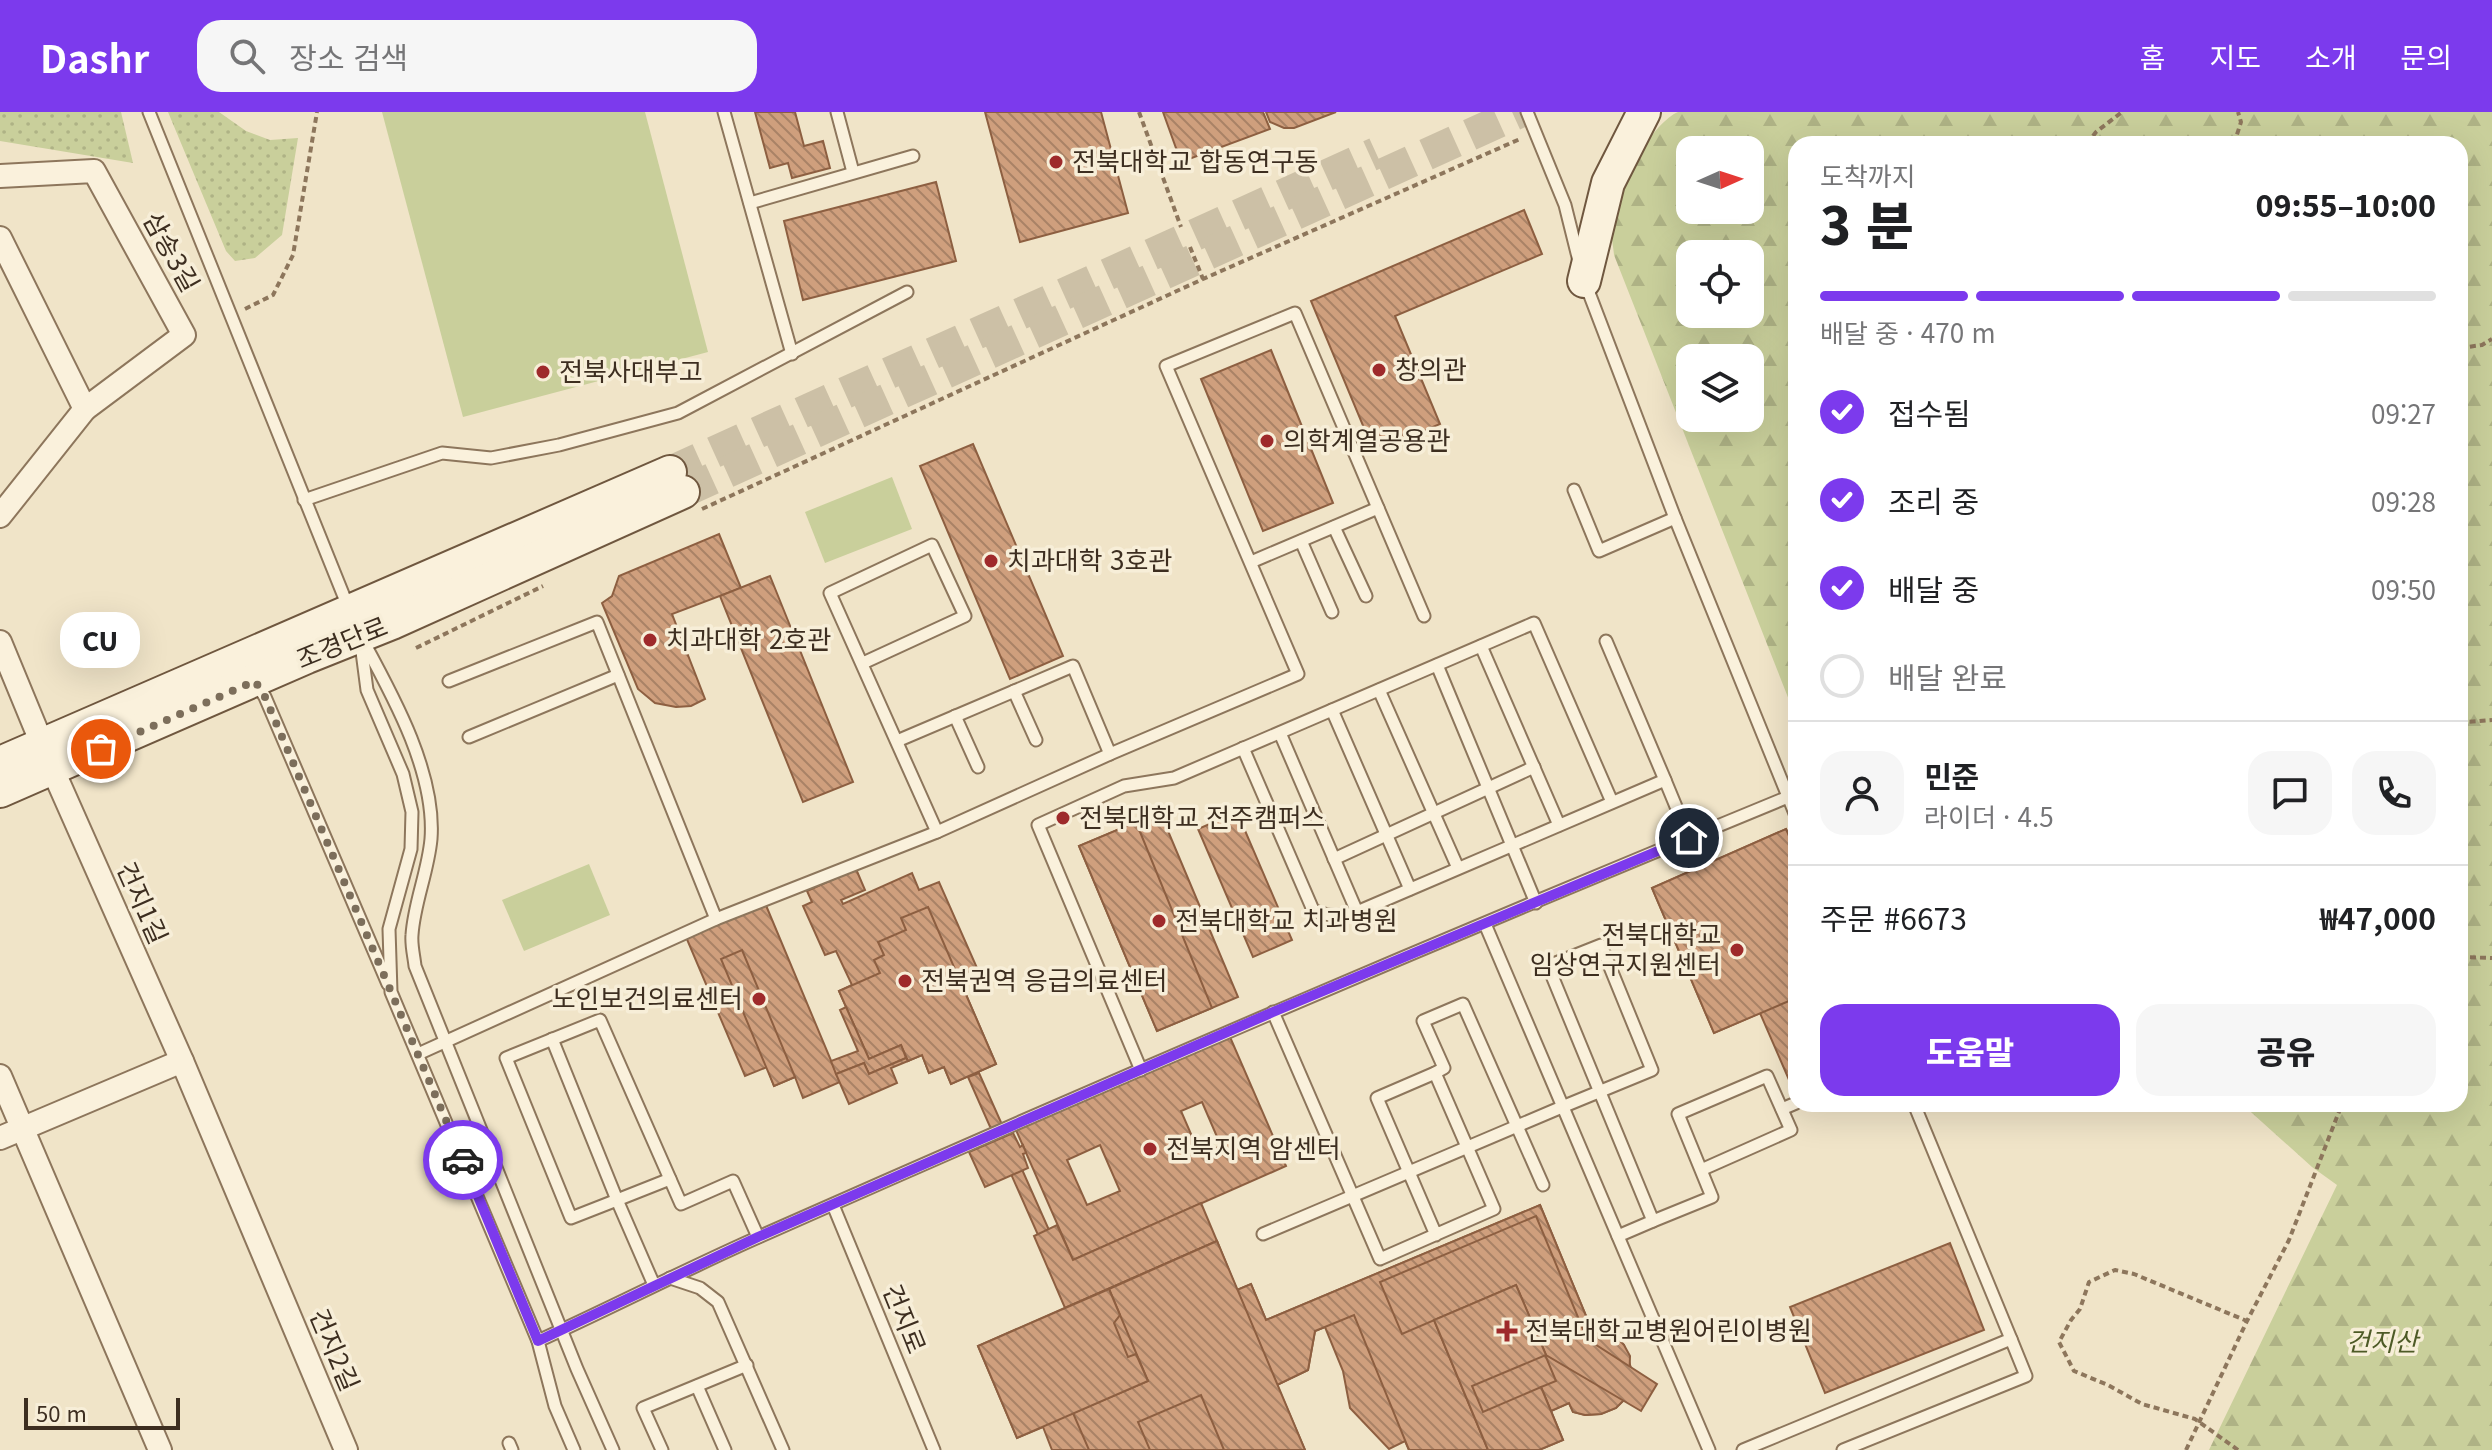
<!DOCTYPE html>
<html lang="ko">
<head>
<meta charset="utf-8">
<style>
  body { margin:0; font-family:Georgia,"Noto Sans KR",serif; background:#f6f6f6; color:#202124; height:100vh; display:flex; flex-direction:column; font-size:30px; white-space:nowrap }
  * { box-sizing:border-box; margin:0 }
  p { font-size:26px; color:#757577 }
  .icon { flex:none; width:44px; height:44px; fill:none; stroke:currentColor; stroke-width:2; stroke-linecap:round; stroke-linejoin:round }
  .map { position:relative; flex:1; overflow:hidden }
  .sheet { position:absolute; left:1788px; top:24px; width:680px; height:976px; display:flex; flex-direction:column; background:#fff; border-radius:24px; box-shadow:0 8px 32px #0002 }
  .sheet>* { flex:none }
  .needle { width:52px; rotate:87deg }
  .tools { position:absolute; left:1676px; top:24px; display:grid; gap:16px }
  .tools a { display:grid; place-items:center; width:88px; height:88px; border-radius:16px; background:#fff; box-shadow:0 8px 32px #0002; font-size:40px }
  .scale { position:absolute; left:24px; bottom:20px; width:156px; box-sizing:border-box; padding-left:8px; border:4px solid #3d2e20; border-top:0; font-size:22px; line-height:28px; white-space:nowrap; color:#3d2e20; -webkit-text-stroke:6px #f7eed8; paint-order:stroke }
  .pin { position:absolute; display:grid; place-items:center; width:68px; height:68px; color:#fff; margin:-34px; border:4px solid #fff; border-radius:50%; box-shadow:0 2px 8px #0007 }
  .courier { position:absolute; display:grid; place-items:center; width:80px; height:80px; margin:-40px; border:6px solid #7c3aed; border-radius:50%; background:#fff; color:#222; box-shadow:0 2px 10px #0007 }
  .bubble { position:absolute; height:56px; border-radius:24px; background:#fff; box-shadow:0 8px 32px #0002; font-size:26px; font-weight:800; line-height:56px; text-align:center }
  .headline em { font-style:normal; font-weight:800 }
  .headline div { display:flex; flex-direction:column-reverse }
  .headline { display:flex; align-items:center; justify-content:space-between; height:136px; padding:0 32px }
  h1 { font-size:52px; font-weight:800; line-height:60px }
  .bar { display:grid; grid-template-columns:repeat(4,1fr); gap:12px 8px; align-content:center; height:96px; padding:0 32px }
  .bar i { height:10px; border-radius:6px; background:#e0e0e0 }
  .bar .selected { background:#7c3aed }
  .bar p { grid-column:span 4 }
  .line { display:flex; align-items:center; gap:20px; padding:0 32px; border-top:2px solid #e0e0e0 }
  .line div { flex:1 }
  .round { display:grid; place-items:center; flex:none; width:84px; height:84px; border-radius:24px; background:#f6f6f6 }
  ol { padding:0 32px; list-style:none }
  li { display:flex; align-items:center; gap:24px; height:88px }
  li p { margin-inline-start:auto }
  li .icon { padding:8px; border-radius:50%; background:#7c3aed; color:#fff; stroke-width:4 }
  li:last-child { color:#757577 }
  li i { width:44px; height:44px; border:4px solid #e0e0e0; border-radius:50% }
  .action { display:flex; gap:16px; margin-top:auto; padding:16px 32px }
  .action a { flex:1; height:92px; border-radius:24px; background:#7c3aed; color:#fff; font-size:32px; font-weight:800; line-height:92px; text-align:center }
  .action a+a { background:#f6f6f6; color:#202124 }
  header { display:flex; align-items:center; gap:48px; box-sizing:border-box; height:112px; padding:0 40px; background:#7c3aed; color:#fff }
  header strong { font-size:38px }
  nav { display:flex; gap:44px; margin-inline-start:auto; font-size:28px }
  .search { width:560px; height:72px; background:#f6f6f6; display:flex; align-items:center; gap:20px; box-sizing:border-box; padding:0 28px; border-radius:24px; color:#757577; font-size:30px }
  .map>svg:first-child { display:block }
  .forest { fill:url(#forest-firs); fill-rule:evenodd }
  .park { fill:url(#park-dots) }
  .pitch { fill:#c9cf9b }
  .building { fill:url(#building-back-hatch); stroke:#8d5f41; stroke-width:2; fill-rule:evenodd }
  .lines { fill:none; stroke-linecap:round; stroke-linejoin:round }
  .secondary-tunnel { stroke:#ccc0a6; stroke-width:32; stroke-dasharray:32 16; stroke-linecap:butt }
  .lane-casing { stroke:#8d765c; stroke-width:15 }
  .street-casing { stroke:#8d765c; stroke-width:26 }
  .secondary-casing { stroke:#6f573f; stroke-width:36 }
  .path { stroke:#8d765c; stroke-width:4; stroke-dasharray:6 4; stroke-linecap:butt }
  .lane { stroke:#faf1dc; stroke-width:11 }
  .street { stroke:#faf1dc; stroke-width:22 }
  .secondary { stroke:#faf1dc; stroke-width:32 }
  .done { stroke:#7c6e5b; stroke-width:8; stroke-dasharray:0 14.4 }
  .route { stroke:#7c3aed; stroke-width:10 }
  .poi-dot { fill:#9e2a2b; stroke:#f7eed8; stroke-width:3 }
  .labels { text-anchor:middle; stroke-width:7; stroke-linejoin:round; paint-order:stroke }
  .poi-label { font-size:26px; fill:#3d2e20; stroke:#f7eed8; text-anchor:start }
  .street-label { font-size:26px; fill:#3d2e20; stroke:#f7eed8 }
  .park-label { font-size:26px; font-style:italic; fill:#4d5a26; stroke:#f7eed8 }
</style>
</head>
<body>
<header>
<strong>Dashr</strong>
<div class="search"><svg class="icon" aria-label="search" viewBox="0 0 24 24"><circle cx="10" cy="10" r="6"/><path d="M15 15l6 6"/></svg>장소 검색</div>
<nav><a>홈</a><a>지도</a><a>소개</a><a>문의</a></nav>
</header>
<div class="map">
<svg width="2492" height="1338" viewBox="0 0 2492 1338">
  <defs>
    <pattern id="forest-firs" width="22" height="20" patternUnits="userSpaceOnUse" patternTransform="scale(2)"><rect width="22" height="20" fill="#c9cf9b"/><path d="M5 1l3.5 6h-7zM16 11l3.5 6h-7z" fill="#aeb285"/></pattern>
    <pattern id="park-dots" width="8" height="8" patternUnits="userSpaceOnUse" patternTransform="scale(2)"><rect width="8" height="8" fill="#c9cf9b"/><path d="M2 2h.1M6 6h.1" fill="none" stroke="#aeb285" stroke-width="1.8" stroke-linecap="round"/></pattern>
    <pattern id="building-back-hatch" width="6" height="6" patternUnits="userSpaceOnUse" patternTransform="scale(2)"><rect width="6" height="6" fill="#cf9f7d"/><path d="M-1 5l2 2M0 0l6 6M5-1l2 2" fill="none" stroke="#a98266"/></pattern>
  </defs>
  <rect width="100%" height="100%" fill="#f0e4c8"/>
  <path class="forest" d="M1678,0H2492V1338H2209L2337,1073L2312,1055L2242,992H2460V32H1796V594L1789,588L1614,143C1613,130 1608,111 1610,98C1616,73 1655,9 1678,0ZM1690,38H1750V98H1690ZM1690,142H1750V202H1690ZM1690,246H1750V306H1690Z"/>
  <g class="park">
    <path d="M0,0H121L133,51L0,29Z"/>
    <path d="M168,0H219L246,19L270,28L298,26L282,123L255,146L235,149L226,139Z"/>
  </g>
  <g class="pitch">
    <path d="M382,0H645L708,240L463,305Z"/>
    <path d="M892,365L912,417L825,451L805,400Z"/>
    <path d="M589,752L610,803L524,839L502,788Z"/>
  </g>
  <g class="building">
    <path d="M755,0H795L804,34L823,29L830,56L792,66L788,51L770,56Z"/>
    <path d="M985,0H1101L1128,101L1020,130Z"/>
    <path d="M1163,0H1263L1270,17L1181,50Z"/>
    <path d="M1266,0H1336L1294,16H1284L1270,10Z"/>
    <path d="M936,70L956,149L803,188L784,109Z"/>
    <path d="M1524,98L1542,142L1395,204L1440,312L1374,340L1311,189Z"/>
    <path d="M1271,238L1333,391L1263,419L1201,267Z"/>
    <path d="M973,332L1063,544L1010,567L920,354Z"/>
    <path d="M719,422L741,476L672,502L705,587L691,594L676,595L655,591L638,577L602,491L612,484L619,464Z"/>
    <path d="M770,464L853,670L803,690L720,484Z"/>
    <path d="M1160,700L1238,885L1157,919L1079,734Z"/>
    <path d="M1237,700L1292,828L1253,845L1198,717Z"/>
    <path d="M1136,710L1212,896L1157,919L1079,734Z"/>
    <path d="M1786,717L1796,740V976L1793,977L1760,901L1714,921L1652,776Z"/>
    <path d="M1786,717L1796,740V886L1714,921L1652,776Z"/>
    <path d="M856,757L865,778L841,788L843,792L912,761L919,778L939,770L977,856L958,864L996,952L951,972L944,955L929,961L922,943L908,949L901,933L869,947L839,879L852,873L836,839L825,843L803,794L812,790L807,779Z"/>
    <path d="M765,791L840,970L803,986L795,965L774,974L767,955L745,964L686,825Z"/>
    <path d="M928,795L996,952L951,972L944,955L929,961L922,943L908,949L901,933L869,947L839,879L880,861L874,848L884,843L878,830L906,818L901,806Z"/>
    <path d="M742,838L795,965L774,974L721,847Z"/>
    <path d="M846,895L869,947L901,933L906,946L869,962L864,951L836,962L831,949L858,939L840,898Z"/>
    <path d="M1230,925L1286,1054L1073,1148L1016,1018ZM1202,990L1221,1034L1200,1043L1181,999ZM1100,1033L1120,1079L1087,1093L1067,1048Z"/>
    <path d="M906,946L908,949L891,956L897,971L849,992L836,962L864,951L869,962Z"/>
    <path d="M979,961L1049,1118L1038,1123L968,965Z"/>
    <path d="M1013,1021L1020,1035L1023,1033L1026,1041L1023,1042L1028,1056L985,1075L969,1040Z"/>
    <path d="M1201,1091L1217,1129L1065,1196L1034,1124L1057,1113L1073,1148Z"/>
    <path d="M1540,1093L1591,1216H1603L1614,1222L1624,1233L1631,1256L1629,1277L1623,1289L1616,1296L1601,1302L1585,1303L1573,1300L1569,1291L1551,1299L1563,1328L1539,1338H1409L1405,1329L1389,1337L1350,1296L1343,1259L1325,1215L1315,1219L1308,1258L1277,1273L1305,1338H1052L1043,1315L1017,1326L978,1234L1217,1129L1237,1178L1251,1172L1266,1208Z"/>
    <path d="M1540,1093L1591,1216H1603L1614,1222L1624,1233L1630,1244L1629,1277L1623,1289L1616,1296L1601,1302L1585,1303L1573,1300L1569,1291L1551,1299L1541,1275L1556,1269L1516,1173L1434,1208L1488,1338H1409L1354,1203L1315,1219L1308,1258L1277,1273L1237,1178L1251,1172L1266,1208Z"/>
    <path d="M1536,1104L1587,1227L1657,1272L1641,1299L1546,1243L1516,1173L1402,1222L1380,1170Z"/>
    <path d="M1217,1129L1305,1338H1224L1201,1283L1138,1310L1150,1338H1089L1073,1301L1148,1269L1109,1177Z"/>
    <path d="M1950,1131L1984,1218L1825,1281L1790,1195Z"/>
    <path d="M1516,1173L1546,1243L1472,1274L1483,1300L1541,1275L1563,1328L1539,1338H1488L1434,1208Z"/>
    <path d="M1109,1177L1120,1203L1114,1211L1128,1245L1136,1242L1148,1269L1017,1326L978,1234Z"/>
  </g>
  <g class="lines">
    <g class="secondary-tunnel">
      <path d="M670,360L1376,41"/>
      <path d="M683,380L1520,0"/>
    </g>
    <defs>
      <g id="lane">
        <path d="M149,0L349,497"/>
        <path d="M724,0L792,242"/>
        <path d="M837,0L853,60"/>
        <path d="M1527,0L1565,93L1579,149"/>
        <path d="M750,91L913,44"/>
        <path d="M1586,173L1675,406L1796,704"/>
        <path d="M1574,378L1599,439L1675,406"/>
        <path d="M304,388L442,341L491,346L559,333L678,301L907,180"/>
        <path d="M1334,415L1366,484"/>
        <path d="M1301,429L1332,500"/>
        <path d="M1251,450L1378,396"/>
        <path d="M362,527C393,584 436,661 431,727C428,760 414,791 412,823C411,833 414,844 415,854L577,1257L613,1338"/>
        <path d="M361,532L367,578L403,662L412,700L411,737L389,817L391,880L538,1229L555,1294L574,1338"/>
        <path d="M1481,534L1559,713"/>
        <path d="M863,551L965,504L932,433L830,481L937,720"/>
        <path d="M1437,553L1536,791"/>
        <path d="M255,569L265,585L388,872"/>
        <path d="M449,569L597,510L716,807"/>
        <path d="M1379,578L1458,756"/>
        <path d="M1014,579L1036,628"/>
        <path d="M1332,598L1410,777"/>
        <path d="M955,604L978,655"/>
        <path d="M1280,621L1357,800L1665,668L1606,529"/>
        <path d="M469,625L618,563"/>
        <path d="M897,629L1073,554L1110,642"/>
        <path d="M1243,636L1313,798C1329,805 1341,805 1357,800"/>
        <path d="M1665,668L1689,726"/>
        <path d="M1334,747L1534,655"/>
        <path d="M1485,812L1709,1338"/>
        <path d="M1273,900L1380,1147L1494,1097L1435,961L1377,986L1436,1123"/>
        <path d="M552,927L617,1088L670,1067"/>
        <path d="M418,942L716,807L937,720L1110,642L1298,562L1166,254L1295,201L1424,504"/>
        <path d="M1141,958L1038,713L1124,674L1174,666L1534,511L1612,690"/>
        <path d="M1435,961L1444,956L1423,909L1463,892L1543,1073"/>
        <path d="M1782,997L1796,991"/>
        <path d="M833,1093L934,1338"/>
        <path d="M1653,1109L1712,1085L1678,1002L1767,964L1791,1018L1701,1058"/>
        <path d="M1263,1122L1562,995L1652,958L1601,833L1548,854L1653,1109L1618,1124"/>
        <path d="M670,1166L700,1176L718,1190L783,1338"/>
        <path d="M654,1173L617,1088L571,1106L506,946L600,908L681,1092L733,1069L758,1125"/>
        <path d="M538,1229C613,1195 686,1157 761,1124C1101,973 1444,826 1788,685"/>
        <path d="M697,1274L725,1338"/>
        <path d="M509,1331L512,1338"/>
        <path d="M662,1338L643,1296L747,1253"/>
        <path d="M1743,1338L2011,1227L1914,992"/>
        <path d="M1843,1338L2026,1264L2011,1227"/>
      </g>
      <g id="street">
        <path d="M0,64L94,59L184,223L85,297"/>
        <path d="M0,126L85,297L0,404"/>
        <path d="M0,530L52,656L182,949L346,1338"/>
        <path d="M0,964L160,1338"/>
        <path d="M0,1026L182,949"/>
      </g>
      <g id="secondary">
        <path d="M1584,169L1608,71L1644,0"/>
        <path d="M0,651L670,360"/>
        <path d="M0,679L307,545L392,511L683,380"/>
      </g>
    </defs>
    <use href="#lane" class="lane-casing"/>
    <use href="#street" class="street-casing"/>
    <use href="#secondary" class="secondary-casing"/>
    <g class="path">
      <path d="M1139,0L1181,115"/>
      <path d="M2087,32L2096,20L2122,0"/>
      <path d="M2234,32L2241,10L2238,0"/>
      <path d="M1190,135L1203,167"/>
      <path d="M245,197L273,183L293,143L317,0"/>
      <path d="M2460,236L2482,233L2492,227"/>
      <path d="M702,397L1203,167L1520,27"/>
      <path d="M416,536L543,474"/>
      <path d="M2460,608L2465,610L2492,608"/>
      <path d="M2460,845L2492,846"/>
      <path d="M2186,1338L2247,1209L2289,1128L2342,992"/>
      <path d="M2238,1338L2195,1307L2142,1292L2108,1273L2074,1259L2059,1230L2071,1208L2080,1197L2089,1170L2115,1158L2134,1162L2247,1209"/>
    </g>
    <use href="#lane" class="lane"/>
    <use href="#street" class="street"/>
    <use href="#secondary" class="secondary"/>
  </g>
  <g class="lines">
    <path class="done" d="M101,637L255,569L265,585L463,1048"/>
    <path class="route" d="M463,1048L538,1229L758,1125L984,1026L1273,900L1689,726"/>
  </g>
  <g class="poi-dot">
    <circle cx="1056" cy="50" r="8"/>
    <circle cx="1379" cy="258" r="8"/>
    <circle cx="543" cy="260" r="8"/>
    <circle cx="1267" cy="329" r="8"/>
    <circle cx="991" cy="449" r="8"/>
    <circle cx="650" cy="528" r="8"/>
    <circle cx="1063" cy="706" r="8"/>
    <circle cx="1159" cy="809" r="8"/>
    <circle cx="1737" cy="838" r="8"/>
    <circle cx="905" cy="869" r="8"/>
    <circle cx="759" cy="887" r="8"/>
    <circle cx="1150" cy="1037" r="8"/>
    <path d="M1503 1207h8v8h8v8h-8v8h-8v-8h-8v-8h8z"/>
  </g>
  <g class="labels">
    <g class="poi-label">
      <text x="1072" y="59">전북대학교 합동연구동</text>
      <text x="1395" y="267">창의관</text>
      <text x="559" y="269">전북사대부고</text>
      <text x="1283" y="338">의학계열공용관</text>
      <text x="1007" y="458">치과대학 3호관</text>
      <text x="666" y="537">치과대학 2호관</text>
      <text x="1079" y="715">전북대학교 전주캠퍼스</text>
      <text x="1175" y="818">전북대학교 치과병원</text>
      <text x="1721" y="832" text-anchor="end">전북대학교<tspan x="1721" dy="30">임상연구지원센터</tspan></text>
      <text x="921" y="878">전북권역 응급의료센터</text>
      <text x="743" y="896" text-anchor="end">노인보건의료센터</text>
      <text x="1166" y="1046">전북지역 암센터</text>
      <text x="1525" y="1228">전북대학교병원어린이병원</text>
    </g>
    <g class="street-label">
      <text transform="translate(171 140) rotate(61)" y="9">삼송3길</text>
      <text transform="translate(342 531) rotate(-22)" y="9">조경단로</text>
      <text transform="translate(142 791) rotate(66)" y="9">건지1길</text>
      <text transform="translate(904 1207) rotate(68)" y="9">건지로</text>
      <text transform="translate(334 1238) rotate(67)" y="9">건지2길</text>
    </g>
    <g class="park-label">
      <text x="2382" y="1239">건지산</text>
    </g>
  </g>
</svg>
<div class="tools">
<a><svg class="needle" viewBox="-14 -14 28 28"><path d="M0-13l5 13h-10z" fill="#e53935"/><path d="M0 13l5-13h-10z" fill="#757577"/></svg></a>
<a><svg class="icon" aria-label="locate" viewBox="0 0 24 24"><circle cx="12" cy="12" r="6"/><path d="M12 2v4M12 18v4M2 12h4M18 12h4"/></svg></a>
<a><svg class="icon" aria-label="layers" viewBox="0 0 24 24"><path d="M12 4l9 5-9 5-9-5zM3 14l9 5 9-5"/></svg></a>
</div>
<div class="scale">50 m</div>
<div class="pin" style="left:101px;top:637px;background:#ea580c"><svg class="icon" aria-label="bag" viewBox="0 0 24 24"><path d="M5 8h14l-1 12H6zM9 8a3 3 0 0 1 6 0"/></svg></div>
<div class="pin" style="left:1689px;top:726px;background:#1f2937"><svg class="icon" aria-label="home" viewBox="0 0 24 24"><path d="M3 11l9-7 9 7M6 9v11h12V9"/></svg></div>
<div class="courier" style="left:463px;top:1048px"><svg class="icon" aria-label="car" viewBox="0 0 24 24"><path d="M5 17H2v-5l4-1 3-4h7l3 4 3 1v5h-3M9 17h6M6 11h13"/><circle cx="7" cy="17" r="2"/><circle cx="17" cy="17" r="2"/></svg></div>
<div class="bubble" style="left:60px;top:500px;width:80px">CU</div>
<section class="sheet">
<div class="headline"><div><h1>3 분</h1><p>도착까지</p></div><em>09:55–10:00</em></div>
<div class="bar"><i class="selected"></i><i class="selected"></i><i class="selected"></i><i></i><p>배달 중 · 470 m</p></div>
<ol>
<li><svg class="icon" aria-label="check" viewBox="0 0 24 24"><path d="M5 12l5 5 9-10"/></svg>접수됨<p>09:27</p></li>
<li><svg class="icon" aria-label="check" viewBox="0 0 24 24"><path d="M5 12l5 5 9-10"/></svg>조리 중<p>09:28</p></li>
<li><svg class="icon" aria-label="check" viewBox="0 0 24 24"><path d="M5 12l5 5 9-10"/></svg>배달 중<p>09:50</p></li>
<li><i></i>배달 완료</li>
</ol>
<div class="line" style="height:144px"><a class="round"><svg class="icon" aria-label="person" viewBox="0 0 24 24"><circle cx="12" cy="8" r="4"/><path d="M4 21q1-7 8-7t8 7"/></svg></a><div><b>민준</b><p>라이더 · 4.5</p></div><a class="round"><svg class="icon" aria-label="chat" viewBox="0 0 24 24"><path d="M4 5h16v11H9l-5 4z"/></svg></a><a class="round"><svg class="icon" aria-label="phone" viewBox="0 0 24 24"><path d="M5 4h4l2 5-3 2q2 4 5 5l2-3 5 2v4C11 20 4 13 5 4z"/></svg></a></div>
<div class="line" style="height:104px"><div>주문 #6673</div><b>₩47,000</b></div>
<div class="action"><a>도움말</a><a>공유</a></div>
</section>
</div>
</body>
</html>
